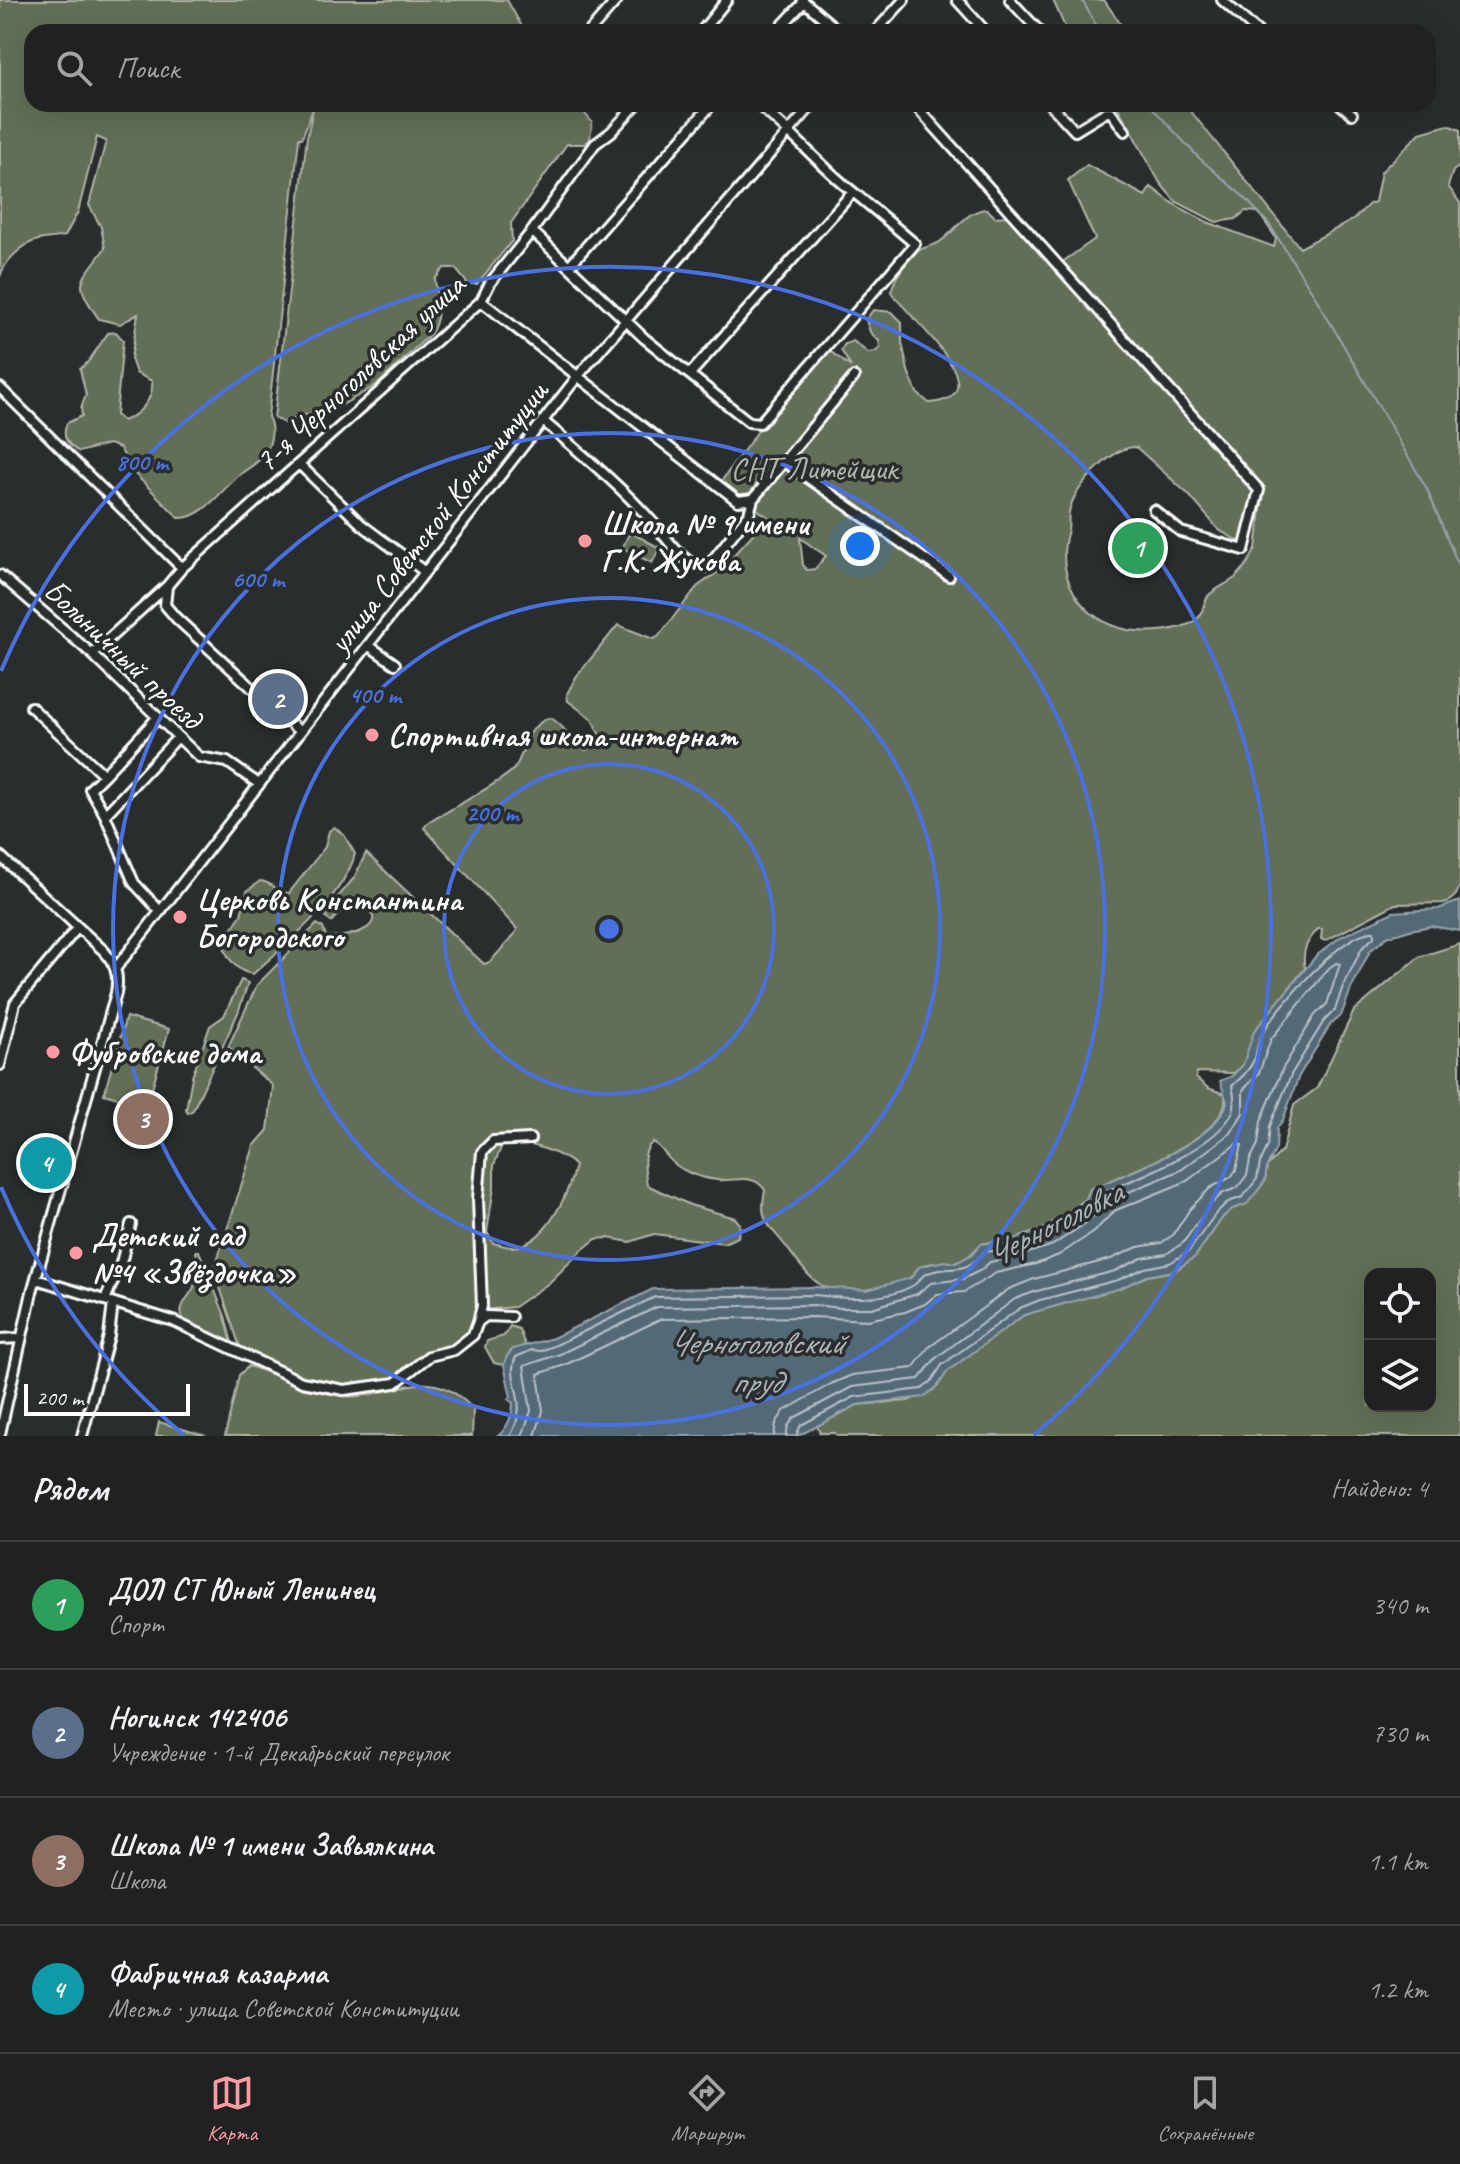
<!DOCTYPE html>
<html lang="ru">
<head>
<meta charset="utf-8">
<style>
	body { margin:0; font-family:Caveat,sans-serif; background:#282a2a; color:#f1f3f6 }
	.controls { position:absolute; right:24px; bottom:24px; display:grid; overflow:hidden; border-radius:16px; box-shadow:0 8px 32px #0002 }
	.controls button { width:72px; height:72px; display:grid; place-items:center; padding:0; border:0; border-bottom:2px solid #3d3f40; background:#202222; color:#f1f3f6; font:40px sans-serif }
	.scale { position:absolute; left:24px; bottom:20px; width:166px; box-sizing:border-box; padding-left:8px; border:4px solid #fff; border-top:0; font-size:22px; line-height:28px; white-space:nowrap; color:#fff; -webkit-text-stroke:6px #2a2d2e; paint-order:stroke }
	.you { position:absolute; left:860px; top:546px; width:28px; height:28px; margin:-20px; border:6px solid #fff; border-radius:50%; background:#1a73e8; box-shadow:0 0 0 12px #1a73e833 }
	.badge { display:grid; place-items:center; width:52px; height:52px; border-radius:50%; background:#ff9aa2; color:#fff; font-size:26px; font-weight:700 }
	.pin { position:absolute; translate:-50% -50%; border:4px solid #fff; box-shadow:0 2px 8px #0006 }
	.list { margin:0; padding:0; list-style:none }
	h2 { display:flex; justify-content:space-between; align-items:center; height:104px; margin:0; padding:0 32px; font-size:34px }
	h2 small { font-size:26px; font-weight:400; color:#a2a4a5 }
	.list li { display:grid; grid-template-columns:52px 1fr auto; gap:24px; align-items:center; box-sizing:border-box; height:128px; padding:0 32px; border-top:2px solid #3d3f40 }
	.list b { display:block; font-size:30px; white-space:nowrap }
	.list p { margin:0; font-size:26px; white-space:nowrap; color:#a2a4a5 }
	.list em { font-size:26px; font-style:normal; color:#a2a4a5 }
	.icon { flex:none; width:44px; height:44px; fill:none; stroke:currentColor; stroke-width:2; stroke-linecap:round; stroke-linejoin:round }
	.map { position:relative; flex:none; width:1460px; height:1436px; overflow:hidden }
	.search { position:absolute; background:#202222; box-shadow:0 8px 32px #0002; left:24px; right:24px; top:24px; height:88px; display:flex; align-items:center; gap:20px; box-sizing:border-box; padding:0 28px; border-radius:24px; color:#a2a4a5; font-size:30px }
	.sheet { height:616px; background:#202222 }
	nav { display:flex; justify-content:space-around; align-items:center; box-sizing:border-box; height:112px; border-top:2px solid #3d3f40; background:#202222; font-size:22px; color:#a2a4a5 }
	nav a { display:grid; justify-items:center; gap:4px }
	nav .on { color:#ff9aa2 }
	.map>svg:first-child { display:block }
	.green { fill:#626e55; stroke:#b0b6aa; stroke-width:2; fill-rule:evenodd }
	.water { fill:#526976; stroke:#97a5ad; stroke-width:2 }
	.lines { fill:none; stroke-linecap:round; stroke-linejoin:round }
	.shore { stroke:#bac3c8; stroke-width:2 }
	.stream { stroke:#97a5ad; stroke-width:2 }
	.minor-casing { stroke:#fff; stroke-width:14 }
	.minor { stroke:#2a2d2e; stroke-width:8 }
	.ring { fill:none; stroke:#4a71e0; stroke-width:4 }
	.poi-dot { fill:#ff9aa2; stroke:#2a2d2e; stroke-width:3 }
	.labels { text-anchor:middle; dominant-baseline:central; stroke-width:7; stroke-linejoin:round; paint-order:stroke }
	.street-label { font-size:32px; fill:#fff; stroke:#2a2d2e }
	.park-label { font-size:32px; fill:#b0b6aa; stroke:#2a2d2e }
	.poi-label { font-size:32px; font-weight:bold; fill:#fff; stroke:#2a2d2e; text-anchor:start }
	.water-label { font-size:34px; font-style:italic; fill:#a8b4ba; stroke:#2a2d2e }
	.centre { fill:#4a71e0; stroke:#2a2d2e; stroke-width:4 }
	.ring-label { font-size:24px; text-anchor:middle; font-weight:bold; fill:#4a71e0; stroke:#2a2d2e; stroke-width:7; stroke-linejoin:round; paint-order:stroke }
</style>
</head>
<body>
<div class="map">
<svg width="1460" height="1436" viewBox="0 0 1460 1436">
	<rect width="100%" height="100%" fill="#2a2d2e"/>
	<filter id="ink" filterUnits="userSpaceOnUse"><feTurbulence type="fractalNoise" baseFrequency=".0125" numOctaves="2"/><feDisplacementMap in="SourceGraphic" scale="16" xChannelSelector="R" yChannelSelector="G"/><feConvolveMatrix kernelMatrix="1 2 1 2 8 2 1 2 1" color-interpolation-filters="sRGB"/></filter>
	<g filter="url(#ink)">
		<path class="green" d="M0 0H507L525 32H32V104H577L592 122 590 139 585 144H567L511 223 512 241 477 284H468L455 268H444L435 279C437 299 442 316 431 333L379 383 363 393 340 406 305 415 284 423 274 418 307 137 314 105 302 138H299L268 417C275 429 271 448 261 458 254 466 243 471 236 478 220 492 202 519 179 518L133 472 120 448 109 444 79 452C67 444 61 437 67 423L82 416 81 408 86 395 80 369 88 362 108 333 116 332 123 340 116 415 123 421C139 415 154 400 152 381L136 373 131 359 138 314 120 324 99 319C71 279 81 283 105 248L101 227 89 205 106 141 97 137 78 212 65 236C56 238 47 238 38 240 22 244 4 262 0 277Z
			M1053 0H1104L1126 32H1067Z
			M1116 104H1185L1300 248 1353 220 1369 204 1375 202 1381 172 1420 133 1448 125 1460 130V166L1453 171 1448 186 1460 203V886L1456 895 1447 903 1395 904 1325 941 1321 939 1322 929H1318C1307 941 1301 951 1305 968L1255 1031 1243 1065 1234 1073 1196 1072V1078L1208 1088 1225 1094C1233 1137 1122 1175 1090 1189L1086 1199 1044 1229 1018 1238 981 1244C973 1251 968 1260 957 1262 946 1265 931 1260 920 1267 916 1269 915 1273 912 1276 898 1288 845 1295 827 1288 810 1282 795 1258 784 1244 766 1222 759 1219 765 1190 753 1172 735 1182 717 1180 699 1178 678 1171 666 1155 661 1149 659 1146 653 1142 640 1152 645 1170 647 1185L690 1205 735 1218 740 1224 738 1237 724 1243 654 1234 630 1242 608 1238 596 1239 582 1250 549 1283 514 1307 483 1310 475 1316 471 1328 464 1336 452 1345 425 1352 395 1379 345 1387 303 1377 245 1352 240 1347 214 1270 254 1146 268 1130 273 1086 228 1047 257 985 317 924 323 928 326 936C343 940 396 927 362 905L342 910 331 922 326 917 328 909 354 878 366 853 484 964 490 962 515 934 517 929 424 828 428 823C443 813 510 778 516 766 526 749 527 723 551 718 568 728 570 742 586 750L596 742 599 734 592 719 568 701 567 694 576 677 618 625 653 639 658 637 697 587 719 571 760 526 772 522 778 524 720 483 766 420 826 348 851 367 841 350 845 344 853 341 868 353 875 352 880 348 879 341 870 332 866 320 873 310 892 312 902 322V342L908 371 917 393 929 403C1005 397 906 314 891 292 894 278 907 259 918 251 925 246 935 246 941 241 956 230 967 210 987 209L995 217 1009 216 1255 491 1242 543 1219 530 1189 495 1136 447C1123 447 1114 454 1104 462 1091 473 1072 494 1069 512 1068 518 1069 524 1068 530 1054 577 1080 620 1128 630 1146 633 1185 632 1199 617 1204 612 1204 601 1209 595 1216 588 1227 584 1235 578 1243 570 1252 558 1256 548L1264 487 1061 263 1095 239 1068 180 1087 165 1145 196 1151 187 1175 205 1207 222 1274 247 1276 238 1258 212 1245 211 1236 219 1216 222 1175 201 1160 183ZM800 538 826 556 815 569 807 570 803 565ZM512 1142C530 1143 564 1153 575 1166 568 1195 546 1245 512 1247 506 1247 499 1244 493 1243L487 1232 494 1187V1165L502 1145Z
			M630 532 660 548 652 563 622 548Z
			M1124 534 1157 541 1153 561 1120 555Z
			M334 827 344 835 355 854C344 897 286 944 253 974 237 972 226 958 223 942L241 915 247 891 260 881C272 882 278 893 289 893L325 847 329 831Z
			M1460 944V1436H838L835 1433H820L817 1426 857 1405 908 1401 937 1387 947 1371 1024 1315 1147 1276 1174 1271 1195 1257 1223 1217 1232 1209 1247 1204 1265 1181 1267 1166 1282 1151 1294 1105 1317 1088 1354 1011 1419 957ZM1370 1274H1430V1406H1370Z
			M241 980 248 983 238 1013 193 1110 188 1113 186 1109 192 1077 210 1026 224 1016Z
			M126 1017 169 1029 147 1106 104 1094Z
			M196 1251H199L225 1316 232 1343 230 1344 186 1323C175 1309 186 1301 193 1289 197 1281 197 1260 196 1251Z
			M510 1326 519 1329 525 1345 507 1356 504 1365 494 1363 485 1347 487 1341 504 1336Z
			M249 1366C280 1376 309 1392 342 1396 394 1401 426 1358 473 1409L472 1436H225L239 1375Z
			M159 1422 206 1436H156Z"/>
		<path class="water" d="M1460 901V931L1431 926 1410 930 1387 937 1370 951 1351 989 1341 1016 1330 1025 1299 1076 1283 1120 1277 1128 1276 1149 1267 1166 1265 1181 1247 1204 1232 1209 1223 1217 1195 1257 1174 1271 1147 1276 1121 1288 1024 1315 948 1371 937 1387 924 1397 857 1405 798 1436H498C507 1429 513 1415 513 1403L508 1399 511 1397 504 1365 507 1356 513 1349 553 1338 653 1289 816 1287 867 1290 911 1278 919 1267 926 1265 945 1261 956 1263 972 1254 981 1244 1018 1238 1044 1229 1086 1199 1090 1189C1125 1174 1218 1142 1227 1102L1220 1081 1232 1076 1243 1065 1254 1031 1316 956 1340 937 1393 912 1438 909Z"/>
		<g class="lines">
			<path class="shore" d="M510 1436C532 1401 504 1379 516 1357L532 1350 541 1351 556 1345 655 1297 815 1295C846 1299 885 1302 914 1285 920 1281 921 1275 928 1273 953 1264 963 1277 984 1252 1021 1249 1081 1230 1096 1195 1132 1181 1219 1147 1233 1111 1236 1103 1234 1094 1232 1086 1241 1078 1250 1070 1255 1058 1257 1050 1258 1041 1262 1034 1276 1009 1345 929 1374 932V937L1362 948 1343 986 1335 1010 1324 1021 1292 1073 1270 1126 1268 1146 1260 1163 1257 1179 1243 1197 1228 1202 1217 1212 1189 1251 1170 1263 1145 1268 1118 1280 1040 1300 1020 1308 942 1365 931 1382 922 1389 854 1397 801 1425 796 1436
				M522 1436 531 1411 524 1366 560 1354 657 1307 814 1305 840 1308H872L917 1294 931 1283 963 1279 981 1270 990 1262 1022 1255 1053 1245 1089 1221 1105 1202 1181 1170 1231 1133 1243 1113V1090L1259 1073 1271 1039 1329 968 1336 963 1340 964 1327 1004 1315 1015 1283 1068 1261 1121 1258 1144 1250 1160 1247 1175 1237 1188 1223 1193 1210 1205 1183 1243 1166 1254 1142 1258 1115 1271 1037 1291 1015 1299 936 1358 919 1379 852 1387 794 1418 788 1426 786 1436
				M535 1436 543 1411 538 1374 565 1365 661 1319 813 1317 868 1320 905 1312 925 1304 937 1294 964 1292 996 1273 1036 1264 1059 1255 1095 1231 1114 1211 1187 1181 1236 1144 1242 1145 1236 1170 1231 1177 1210 1188 1190 1209 1173 1235 1161 1243 1138 1247 1111 1259 1034 1279 1009 1289 928 1348 913 1368 852 1375 831 1384 784 1411 776 1423 774 1436"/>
			<path class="stream" d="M1082 0 1100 32
				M1149 104 1198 157 1246 199 1269 224 1313 293 1427 489 1460 569"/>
			<defs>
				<path id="minor" d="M802 0 840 32
					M957 0 986 32
					M1010 0 1040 32
					M1222 0 1258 32
					M589 32 617 0
					M701 32 727 0
					M776 32 804 2
					M875 32 904 0
					M914 104 1259 490 1244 550 1181 532 1154 510
					M1050 104 1075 131 1106 112H1111L1125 131
					M1340 104 1352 114
					M532 231 644 338 749 422 760 423 915 244C894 226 874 209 853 192 819 165 791 131 757 104
					M569 266 712 104
					M481 301 738 501 753 499
					M690 374 853 192
					M0 388 182 568
					M543 421C583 455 622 487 656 526 668 540 687 569 707 567L749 514 753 499 854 377
					M785 462 949 576
					M299 464 362 525 425 572
					M0 575 92 654 199 757 227 762 259 784
					M167 587 165 605 176 618 300 732
					M368 645 395 664
					M92 654 167 586 182 568 481 301 490 283 532 231 595 144 611 132 637 104
					M31 707 104 775 158 717
					M104 775 90 789 105 815
					M0 856 104 951C116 965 119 975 116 993L32 1292 0 1434
					M160 911 134 883 105 815 178 737
					M116 968 578 376 813 104
					M0 1065 15 1003 78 927
					M36 1279 173 1321 302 1382 344 1390 395 1383 429 1356 454 1350 473 1335 478 1322 486 1316 511 1317
					M105 1300 121 1263 131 1224
					M478 1322 482 1306 478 1199 482 1152 493 1141 530 1139
					M0 1339 21 1338
					M82 1436 109 1336 113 1303"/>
			</defs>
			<use href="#minor" class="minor-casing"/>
			<use href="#minor" class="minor"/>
		</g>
	</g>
	<g class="ring">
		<circle cx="609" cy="929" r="165"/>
		<circle cx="609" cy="929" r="331"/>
		<circle cx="609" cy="929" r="496"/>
		<path d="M184 1435A661 661 0 0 1 1 1187M1 671A661 661 0 1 1 1034 1435"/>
	</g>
	<g class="poi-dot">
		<circle cx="585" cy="541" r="8"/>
		<circle cx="372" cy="735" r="8"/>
		<circle cx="180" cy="917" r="8"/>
		<circle cx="53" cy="1052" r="8"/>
		<circle cx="76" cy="1253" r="8"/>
	</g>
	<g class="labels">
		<g class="street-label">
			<text transform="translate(360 373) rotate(-43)">7-я Черноголовская улица</text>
			<text transform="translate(438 517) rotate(-52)">улица Советской Конституции</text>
			<text transform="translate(123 654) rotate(43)">Больничный проезд</text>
		</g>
		<g class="park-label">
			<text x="814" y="468">СНТ Литейщик</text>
		</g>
		<g class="poi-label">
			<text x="601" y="523">Школа № 9 имени<tspan x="601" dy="37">Г.К. Жукова</tspan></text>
			<text x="388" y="735">Спортивная школа-интернат</text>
			<text x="196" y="899">Церковь Константина<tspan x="196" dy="37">Богородского</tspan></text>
			<text x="69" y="1052">Фубровские дома</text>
			<text x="92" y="1235">Детский сад<tspan x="92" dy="37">№4 «Звёздочка»</tspan></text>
		</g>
		<g class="water-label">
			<text transform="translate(1054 1223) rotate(-27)">Черноголовка</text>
			<text x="756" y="1342">Черноголовский<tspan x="756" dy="39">пруд</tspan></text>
		</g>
	</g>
	<circle cx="609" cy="929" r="12" class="centre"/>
	<g class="ring-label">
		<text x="142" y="470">800 m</text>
		<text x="258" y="587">600 m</text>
		<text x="375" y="703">400 m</text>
		<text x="492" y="821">200 m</text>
	</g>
</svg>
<div class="controls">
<button><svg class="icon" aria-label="locate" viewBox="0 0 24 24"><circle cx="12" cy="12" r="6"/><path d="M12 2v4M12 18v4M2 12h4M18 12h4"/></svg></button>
<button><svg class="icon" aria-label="layers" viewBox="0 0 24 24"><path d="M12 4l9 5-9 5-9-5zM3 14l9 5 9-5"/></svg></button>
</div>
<div class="scale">200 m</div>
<div class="you"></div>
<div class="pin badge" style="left:1138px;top:548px;background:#2e9e5b">1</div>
<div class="pin badge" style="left:278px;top:699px;background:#5c6f8a">2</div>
<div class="pin badge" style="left:143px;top:1119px;background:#8d6e63">3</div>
<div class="pin badge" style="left:46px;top:1163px;background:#0f9aa8">4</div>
<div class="search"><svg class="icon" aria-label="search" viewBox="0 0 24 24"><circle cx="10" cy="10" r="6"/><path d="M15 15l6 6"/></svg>Поиск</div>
</div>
<section class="sheet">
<h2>Рядом<small>Найдено: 4</small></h2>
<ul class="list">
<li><span class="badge" style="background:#2e9e5b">1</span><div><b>ДОЛ СТ Юный Ленинец</b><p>Спорт</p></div><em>340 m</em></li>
<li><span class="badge" style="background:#5c6f8a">2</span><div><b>Ногинск 142406</b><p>Учреждение · 1-й Декабрьский переулок</p></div><em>730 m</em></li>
<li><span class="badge" style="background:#8d6e63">3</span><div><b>Школа № 1 имени Завьялкина</b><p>Школа</p></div><em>1.1 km</em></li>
<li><span class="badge" style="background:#0f9aa8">4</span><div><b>Фабричная казарма</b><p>Место · улица Советской Конституции</p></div><em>1.2 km</em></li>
</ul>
</section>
<nav>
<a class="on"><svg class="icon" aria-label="map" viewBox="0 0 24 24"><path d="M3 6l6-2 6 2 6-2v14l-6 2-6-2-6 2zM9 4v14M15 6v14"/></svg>Карта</a>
<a><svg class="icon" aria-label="directions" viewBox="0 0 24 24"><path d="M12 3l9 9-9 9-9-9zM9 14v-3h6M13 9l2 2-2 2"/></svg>Маршрут</a>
<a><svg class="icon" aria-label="saved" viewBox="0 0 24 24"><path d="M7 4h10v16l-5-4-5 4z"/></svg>Сохранённые</a>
</nav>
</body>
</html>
